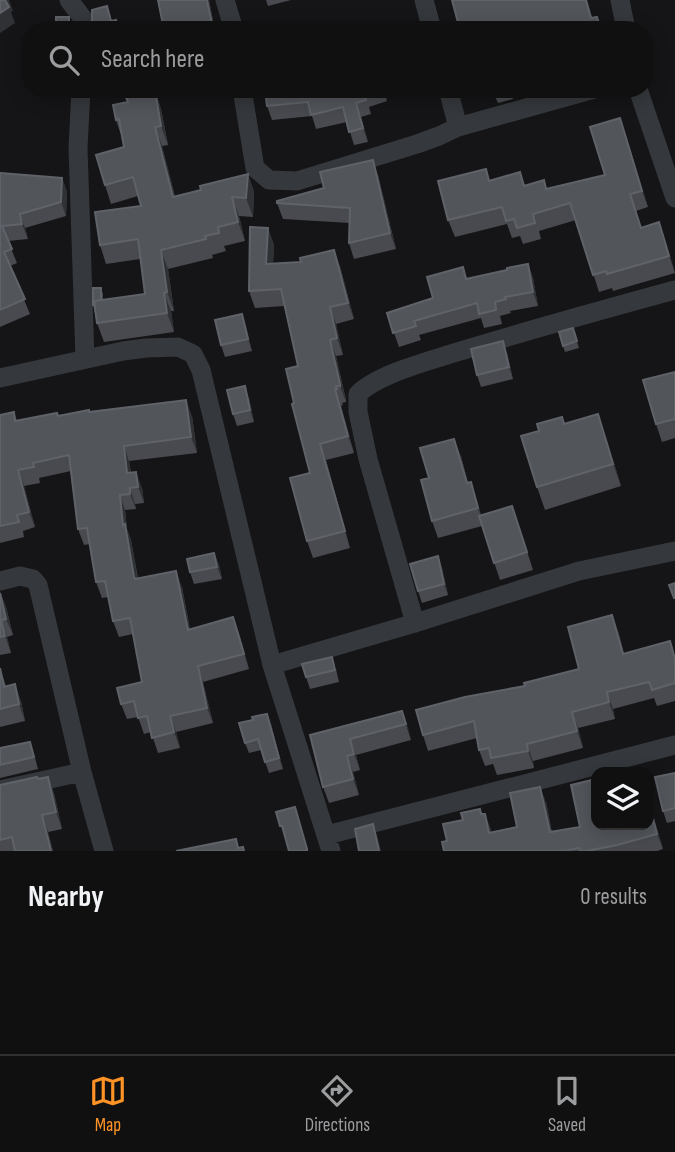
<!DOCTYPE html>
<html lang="en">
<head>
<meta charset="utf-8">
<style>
	body { margin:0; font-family:"Sofia Sans Condensed",sans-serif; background:#19191a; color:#f1f3f6 }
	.controls { position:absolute; right:21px; bottom:21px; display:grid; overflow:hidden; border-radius:14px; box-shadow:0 4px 18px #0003 }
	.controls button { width:63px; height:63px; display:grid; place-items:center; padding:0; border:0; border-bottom:2px solid #303031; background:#101011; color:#f1f3f6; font:35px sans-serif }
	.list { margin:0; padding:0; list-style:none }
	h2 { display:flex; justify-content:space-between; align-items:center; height:91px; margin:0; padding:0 28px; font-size:30px }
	h2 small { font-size:23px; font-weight:400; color:#9c9d9f }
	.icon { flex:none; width:38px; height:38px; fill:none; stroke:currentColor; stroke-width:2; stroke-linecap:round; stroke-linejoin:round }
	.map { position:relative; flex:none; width:675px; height:851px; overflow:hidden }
	.search { position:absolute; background:#101011; box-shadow:0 4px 18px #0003; left:21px; right:21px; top:21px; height:77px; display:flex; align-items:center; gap:18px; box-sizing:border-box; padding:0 24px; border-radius:28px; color:#9c9d9f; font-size:26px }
	.sheet { height:203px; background:#101011 }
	nav { display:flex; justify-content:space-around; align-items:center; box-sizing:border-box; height:98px; border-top:2px solid #303031; background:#101011; font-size:19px; color:#9c9d9f }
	nav a { display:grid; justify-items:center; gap:4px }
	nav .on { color:#ff9325 }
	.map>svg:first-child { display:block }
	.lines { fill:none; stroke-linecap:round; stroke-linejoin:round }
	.minor { stroke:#35383c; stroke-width:19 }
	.wall { fill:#484a4f }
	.shaded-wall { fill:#2f3134 }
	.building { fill:#52555a; stroke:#5f6369; stroke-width:2 }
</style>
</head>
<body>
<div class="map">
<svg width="675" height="851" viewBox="0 0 675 851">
	<rect width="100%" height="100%" fill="#151517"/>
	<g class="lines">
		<path class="minor" d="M69 0 84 20 83 30
			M225 0 234 30
			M424 0 432 30
			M620 0 626 30
			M81 89 78 148 85 359
			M242 89 255 168 269 180 297 181 417 144 439 136 458 127 594 89
			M448 89 458 127
			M638 89 675 198
			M0 378 123 351 146 348 178 347 193 354 201 370 272 665 331 851
			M0 581 20 576 33 579 38 585 82 772 104 851
			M415 623 368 459 358 412V394C378 374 429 361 457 352 529 330 602 310 675 290
			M272 665 415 623 579 571 675 551
			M0 790 82 772
			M327 835 675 745"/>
	</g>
	<path class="wall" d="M209 0 215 30H164Z
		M266 0H291L268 6Z
		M124 89H137L126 92Z
		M265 89H384L387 101 369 107 371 114 361 117 368 142 354 145 347 122 316 129 312 116 272 120 267 106Z
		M479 89H511L513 99 498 103 494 94 482 97Z
		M155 90 161 109 168 145 162 146 175 196 201 190 248 174 254 192 253 217 239 216 245 241 224 246 226 251 212 255 213 258 168 269 174 311H171L174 332 104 342 97 323 93 305 101 288 103 294V300L145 294 140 259 106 264 100 245 141 206 138 196 111 204 105 185 124 147 122 138 116 120 128 102Z
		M620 118 648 207 636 211 641 228 659 222 675 273 613 291 612 288 599 292 576 220 539 231 541 239 523 244 520 236 512 238 507 224 455 237 448 220 490 180 520 172 525 186 544 180 547 189 605 175Z
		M0 173 62 178 67 192 66 216 25 228 28 239 8 241 17 263 10 266 30 314 0 327Z
		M378 175 396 249 354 259 349 243 350 223 283 219 277 203Z
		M274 244 273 264 340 266 354 319 336 324 343 355 336 356 346 400V402L342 403 343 405 341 406 354 453 326 460 350 548 313 558 307 541 310 473 294 403 298 366 284 306 255 308 249 291Z
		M528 264 533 278 538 306 510 311 511 313 500 316 502 324 484 328 481 318 419 335 421 340 399 347 387 313 433 298 463 267 467 279Z
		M242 314 252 351 225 357 221 345Z
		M573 328 579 348 565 352 563 346Z
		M507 353 513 379 481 387 477 375Z
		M675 372V438L662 442 656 424Z
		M249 398 254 422 237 426 233 414Z
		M14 412 17 421 89 412 192 416 197 453 129 461 131 473 142 488 144 503 135 504 136 509 125 510 127 529 131 540 138 578 182 587 190 629 233 617 239 633 249 669 203 682 213 723 176 732 180 748 158 753 151 732 144 734 138 717 127 719 121 704 142 682 133 634 119 637 113 621 108 597 102 598 96 582 90 544 84 545 78 529 71 471 39 478 40 483 24 486 35 527 23 531 24 537 0 543V415Z
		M565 424 606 437 621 486 545 510 537 487Z
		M461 456 468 483 471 482 481 515 518 523 533 570 500 580 482 526 438 538 432 521 429 478Z
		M214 553 219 565 222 579 194 584 190 572Z
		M438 556 442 568 448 595 422 603 418 591Z
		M0 592 6 607 13 635 7 637 11 653 0 655Z
		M618 631 624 654 675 655V701L657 706 654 698 613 709 615 719 578 728 583 748 533 761 534 768 497 775 493 764 485 766 479 750 477 738 428 751 423 735 525 686 579 669Z
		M0 668 6 686 21 701 25 721 0 727Z
		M336 669 339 682 310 689 306 677Z
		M402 711 411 740 356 755 360 770 353 772 359 795 329 803 323 787 310 735Z
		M271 724 283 769 269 773 261 750 249 753 245 743Z
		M0 748 34 754 38 769 0 778Z
		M675 773V821L667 823 663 811Z
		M48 777 54 793 62 829 48 832 53 851H0V785Z
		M546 802 552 832 596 825 649 803 654 819 663 849 657 851H444L447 841 463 820 480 809 491 832 517 827Z"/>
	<path class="shaded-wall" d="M4 0H9L13 11 11 12 15 23 0 33V13Z
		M207 0H209L215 30H214L212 24Z
		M586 0H587L596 30H595Z
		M155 90 161 109 168 145 161 126Z
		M356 103 361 117 368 142 363 128Z
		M620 118 626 135 648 207 642 191Z
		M155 127 162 146 180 216 173 197Z
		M373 160 378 175 396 249 390 233Z
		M248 174 254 192 253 217 246 198Z
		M62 178 67 192 66 216 61 202Z
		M232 197 239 216 245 241 238 222Z
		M20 214 25 228 28 239 22 224Z
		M659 222 665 239 675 272 669 256Z
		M268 228 274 244 272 281 266 264Z
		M161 250 168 269 174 311 167 292Z
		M334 250 340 266 354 319 348 303Z
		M528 264 533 278 538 306 533 292Z
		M164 293 171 311 174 332 167 313Z
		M330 307 336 324 343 355 337 338Z
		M242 314 246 326 252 351 248 339Z
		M330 340 336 356 346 402 340 386Z
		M503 341 507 353 513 379 509 367Z
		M245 386 249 398 254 422 250 410Z
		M335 389 341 406 354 453 348 436Z
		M186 400 192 416 197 453 191 437Z
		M598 414 606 437 621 486 613 464Z
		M454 439 461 456 473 501 467 483Z
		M320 444 326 460 350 548 345 531Z
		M124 446 129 461 133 489 127 473Z
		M18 470 24 486 35 527 29 512Z
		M136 472 142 488 144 503 138 487Z
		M471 482 477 500 484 525 478 508Z
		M130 488 135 504 136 509 130 494Z
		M120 495 125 510 127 529 131 540 140 593 134 577 123 525Z
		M214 553 219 565 222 579 217 567Z
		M438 556 442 568 448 595 444 584Z
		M176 571 182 587 193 646 188 630Z
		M0 592 6 607 13 635 6 619Z
		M612 615 618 631 629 671 623 654Z
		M233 617 239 633 249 669 244 654Z
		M1 620 7 637 11 653 5 636Z
		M198 666 203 682 213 723 207 708Z
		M15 684 21 701 25 721 19 704Z
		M607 692 613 709 615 719 609 702Z
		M402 711 408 727 411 740 406 724Z
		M572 712 578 728 583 748 577 731Z
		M267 714 271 724 283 769 279 758Z
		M170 716 176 732 180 748 174 732Z
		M350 739 356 755 360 770 354 754Z
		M527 744 533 761 534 768 528 751Z
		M347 756 353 772 359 795 353 779Z
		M48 777 54 793 62 829 56 812Z
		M540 787 546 802 555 847 550 832Z
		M649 803 654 819 663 849 657 834Z
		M485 814 491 829 495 848 489 833Z
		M42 815 48 832 53 851H51Z
		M373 824 377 835 381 851H379Z"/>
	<path class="building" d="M0 0H5L9 7 0 13Z
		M158 0H207L212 24 187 30H164Z
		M452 0H586L591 18 597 17 601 30H460Z
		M107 6 111 21 116 20 119 30H94L92 23V10Z
		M56 17H69V23L71 30H56Z
		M265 89H376L364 93 366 100 356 103 363 128 349 132 343 107 311 115 308 102 267 106Z
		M155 90 161 126 155 127 173 197 201 190 200 186 248 174 246 198 232 197 238 222 218 227 219 233 205 236 206 239 161 250 167 292 164 293 167 313 97 323 94 301 145 294 138 239 100 245 95 212 141 206 133 177 105 185 96 155 124 147 119 119 116 120 113 105 128 102 125 95Z
		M620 118 642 191 630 194 641 228 659 222 669 256 607 274 606 271 593 275 570 203 533 214 535 223 517 228 514 219 506 221 502 207 448 220 438 181 486 169 489 181 520 172 524 186 544 180 546 189 605 175 590 127Z
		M373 160 390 233 349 243 350 208 277 203V201L324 188 320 172Z
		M0 173 62 178 61 202 20 214 22 224 2 226 12 249 4 252 25 299 0 310Z
		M250 227 268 228 266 264 301 262 300 258 334 250 348 303 330 307 337 338 330 340 340 384V386H336L337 389H335L348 436 320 444 345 531 307 541 290 478 310 473 292 404 294 403 286 369 298 366 281 289 249 291Z
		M528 264 533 292 505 297 506 299 495 302 496 310 479 314 477 303 414 321 416 326 393 333 387 313 433 298 427 277 463 267 466 279 507 270V268Z
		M93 288H101V300L94 301 95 305H93Z
		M242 314 248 339 221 345 215 320Z
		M573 328 577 341 563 346 559 332Z
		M503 341 509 367 477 375 471 349Z
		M675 372V419L656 424 643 380Z
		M245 386 250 410 233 414 227 390Z
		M186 400 191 437 124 446 127 473 136 472 138 487 130 488V494L120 495 123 525 125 524 134 577 135 579 176 571 188 630 233 617 244 654 198 666 207 708 170 716 174 732 152 738 147 716 138 718 134 701 121 704 117 688 142 682 130 618 113 621 105 581 96 582 87 528 78 529 69 455 33 463 34 467 18 470 29 512 17 515 19 522 0 526V415L14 412 15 421 57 413 58 416 89 410V412Z
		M598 414 613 464 537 487 521 436 539 431 537 424 562 417 564 424Z
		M454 439 467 483 471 482 478 508 432 521 421 480 429 478 420 448Z
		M512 506 527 552 494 563 479 516Z
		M214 553 217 567 190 572 187 559Z
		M438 556 444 584 418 591 410 564Z
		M675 583V598H674L669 585Z
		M0 593 6 619 1 620 5 636 0 637Z
		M612 615 623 654 670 641 675 659V683L652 690 649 682 607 692 609 702 572 712 577 731 527 744 528 751 491 758 489 748 479 750 474 721 423 735 416 710 465 697 525 686 524 683 579 669 568 627Z
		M332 657 335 670 306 677 302 664Z
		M0 668 4 687 15 684 19 704 0 709Z
		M402 711 406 724 350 739 354 754 347 756 353 779 323 787 310 735Z
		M267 714 279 758 265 762 258 739 245 743 239 723 253 720 252 717Z
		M30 742 34 757 0 765V748Z
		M675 773V808L663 811 655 777Z
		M37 777 38 779 48 777 56 812 42 815 51 851H15L12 837 0 840V785Z
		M596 779V825H649V803L657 834 617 845 587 851H580L579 848 565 851H444L442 842 447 841 443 824 463 820 461 813 480 809 481 814H485L489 833 517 827 510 793 540 787 550 832 580 827 571 785Z
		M295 807 307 849V851H289L282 826H280L276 812Z
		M373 824 379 851H359L355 829Z
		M236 839 238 848 243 847 244 851H176Z"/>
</svg>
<div class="controls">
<button><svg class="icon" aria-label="layers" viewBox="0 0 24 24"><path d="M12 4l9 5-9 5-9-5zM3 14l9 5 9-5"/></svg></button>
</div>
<div class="search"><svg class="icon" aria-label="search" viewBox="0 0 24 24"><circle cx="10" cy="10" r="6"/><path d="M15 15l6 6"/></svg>Search here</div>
</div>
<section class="sheet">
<h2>Nearby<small>0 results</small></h2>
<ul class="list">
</ul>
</section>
<nav>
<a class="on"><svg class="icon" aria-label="map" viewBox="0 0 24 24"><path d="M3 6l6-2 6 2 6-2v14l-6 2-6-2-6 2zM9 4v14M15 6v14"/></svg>Map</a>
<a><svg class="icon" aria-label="directions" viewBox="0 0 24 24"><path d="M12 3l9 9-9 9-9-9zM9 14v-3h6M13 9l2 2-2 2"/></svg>Directions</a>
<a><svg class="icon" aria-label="saved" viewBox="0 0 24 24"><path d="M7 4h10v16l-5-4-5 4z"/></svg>Saved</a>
</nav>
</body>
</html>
